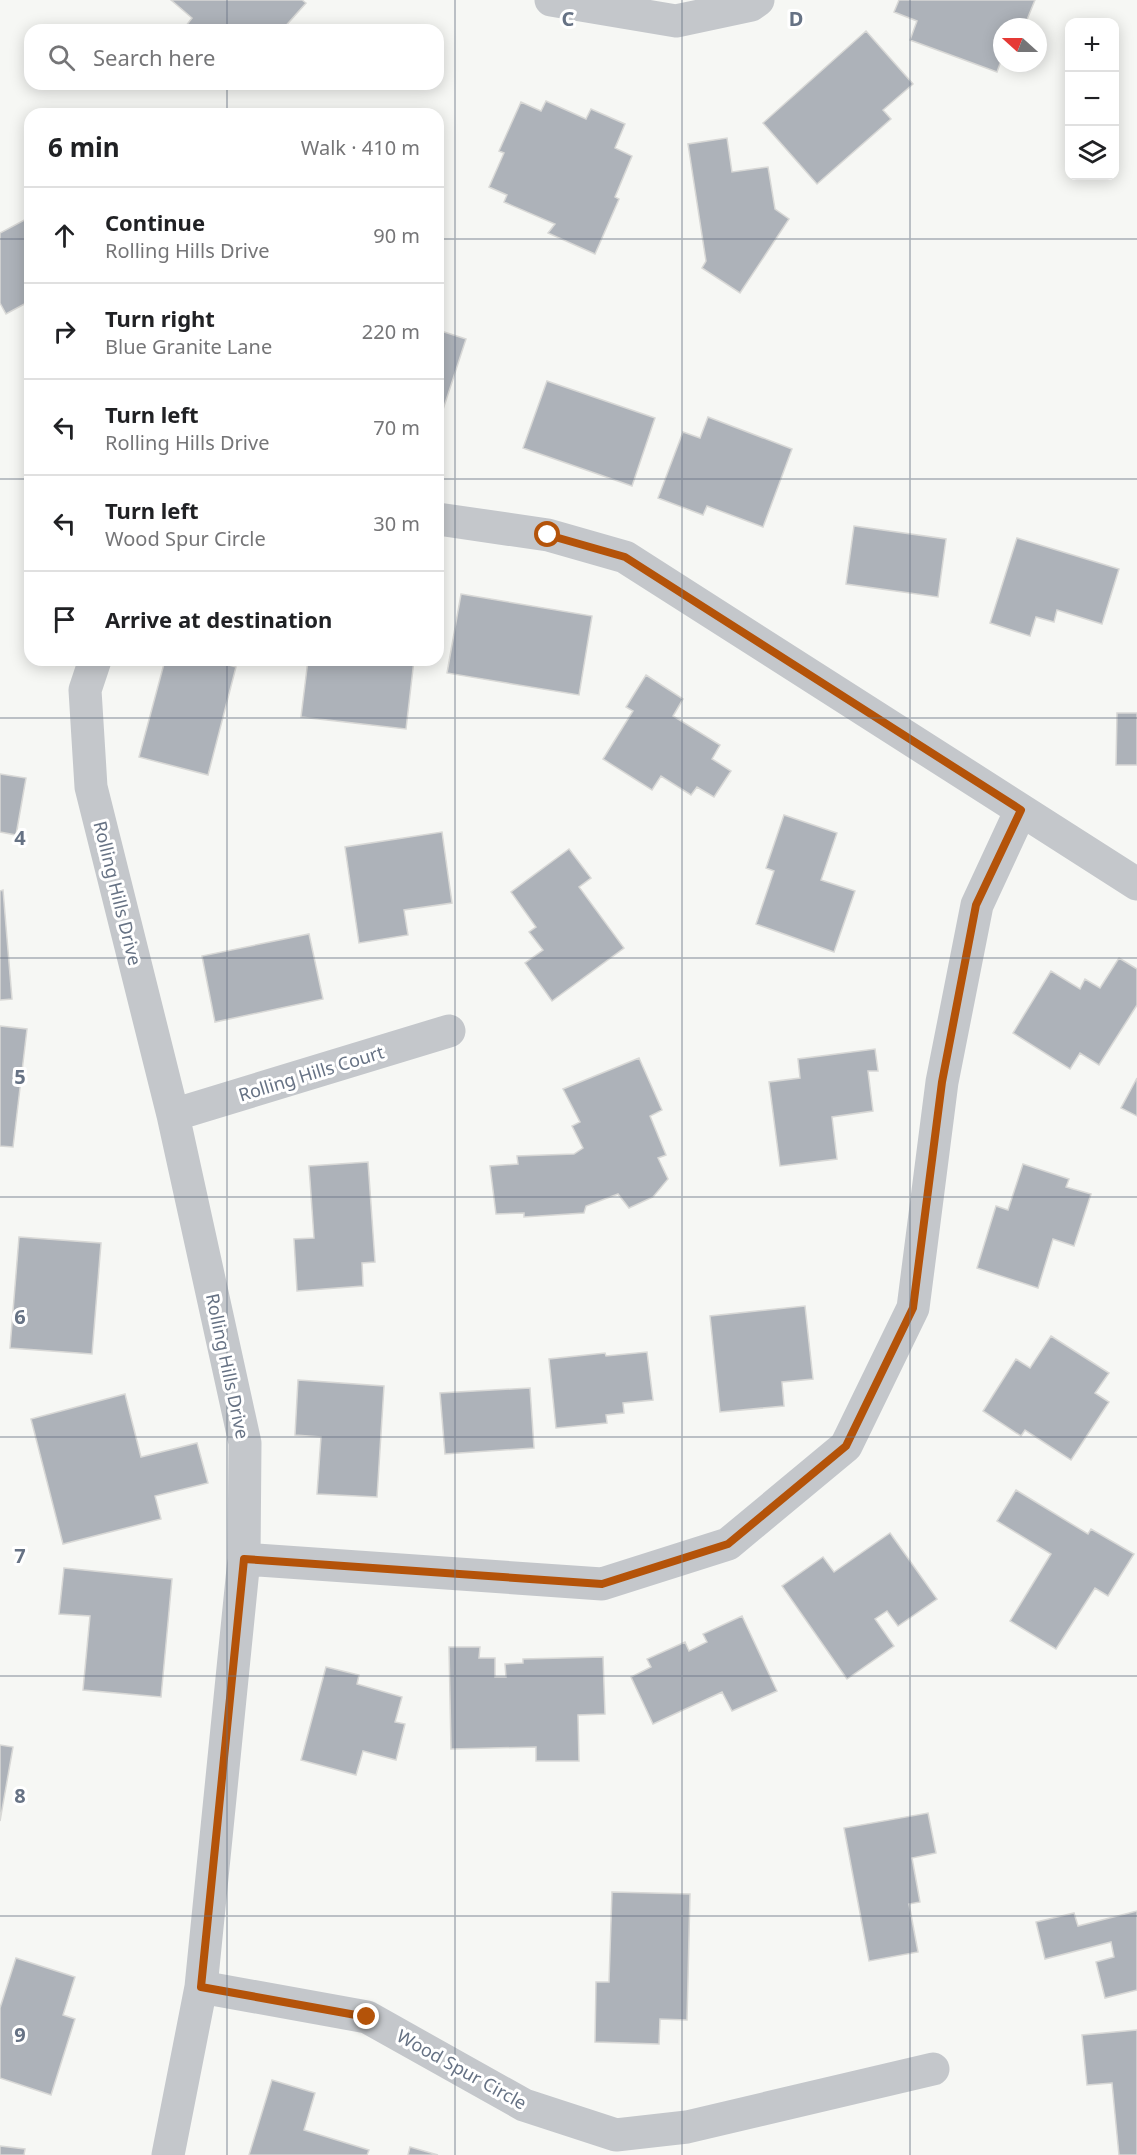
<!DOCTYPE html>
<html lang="en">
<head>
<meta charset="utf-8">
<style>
	body { margin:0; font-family:"Noto Sans",sans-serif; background:#f2f2f2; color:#202124 }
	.controls { position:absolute; right:18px; top:18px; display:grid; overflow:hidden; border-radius:12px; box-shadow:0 3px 15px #0003 }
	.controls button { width:54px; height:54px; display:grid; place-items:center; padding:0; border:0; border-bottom:2px solid #e0e0e0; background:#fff; color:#202124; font:30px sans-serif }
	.compass { position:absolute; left:993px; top:18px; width:54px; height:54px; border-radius:50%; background:#fff; box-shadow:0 3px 15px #0003; rotate:291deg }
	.stop { position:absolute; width:18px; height:18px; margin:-14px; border:4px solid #b45309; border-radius:50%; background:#fff }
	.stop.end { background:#b45309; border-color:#fff; box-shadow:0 2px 6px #0008 }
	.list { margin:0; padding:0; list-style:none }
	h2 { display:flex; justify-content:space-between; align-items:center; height:78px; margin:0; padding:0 24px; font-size:26px }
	h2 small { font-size:20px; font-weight:400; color:#757577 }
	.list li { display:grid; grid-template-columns:39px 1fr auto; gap:18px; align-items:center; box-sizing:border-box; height:96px; padding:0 24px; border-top:2px solid #e0e0e0 }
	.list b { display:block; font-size:22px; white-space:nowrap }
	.list p { margin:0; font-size:20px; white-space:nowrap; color:#757577 }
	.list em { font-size:20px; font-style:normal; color:#757577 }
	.icon { flex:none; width:33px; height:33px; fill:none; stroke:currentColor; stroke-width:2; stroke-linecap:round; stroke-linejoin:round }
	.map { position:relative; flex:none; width:1137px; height:2155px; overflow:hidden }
	.search { position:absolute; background:#fff; box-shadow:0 3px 15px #0003; left:24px; top:24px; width:420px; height:66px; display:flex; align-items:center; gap:15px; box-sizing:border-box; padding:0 21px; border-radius:18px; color:#757577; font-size:22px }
	.panel { position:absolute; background:#fff; box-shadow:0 3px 15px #0003; left:24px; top:108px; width:420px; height:558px; border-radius:18px }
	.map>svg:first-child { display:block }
	.building { fill:#adb2b9; stroke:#d8d8d6; stroke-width:1.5 }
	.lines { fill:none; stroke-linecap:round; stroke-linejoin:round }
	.minor { stroke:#c4c7cb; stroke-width:33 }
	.route { stroke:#b45309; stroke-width:8 }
	.grid { fill:none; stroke:#667284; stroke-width:1.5; stroke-opacity:0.55 }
	.labels { text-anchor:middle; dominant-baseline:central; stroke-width:6; stroke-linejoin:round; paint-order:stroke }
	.street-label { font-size:18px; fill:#667284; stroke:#fff }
	.grid-label { font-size:20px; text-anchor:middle; font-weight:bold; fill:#667284; stroke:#fff; stroke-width:6; stroke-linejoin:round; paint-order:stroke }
</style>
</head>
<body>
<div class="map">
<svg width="1137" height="2155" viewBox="0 0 1137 2155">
	<rect width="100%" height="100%" fill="#f6f7f4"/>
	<path class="building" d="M171 0H302L306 3 282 30H189L185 27 192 18Z
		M899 0H1035L1024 27H1002V58L997 72 910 40 917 21 894 12Z
		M866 31 913 84 883 110 891 119 817 184 763 123Z
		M546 101 586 119 591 109 625 124 615 148 632 156 615 197 619 199 595 254 548 233 555 224 504 202 507 195 489 187 504 153 499 151 521 102 541 111Z
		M727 138 732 172 768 167 775 209 789 219 740 293 702 268 706 261 688 144Z
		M30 217V301L6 314 0 303V233Z
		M438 330 466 339 438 425Z
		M547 381 655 418 632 486 523 448Z
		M708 417 792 449 763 527 707 506 703 515 658 498 683 432 700 438Z
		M854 526 946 539 938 597 846 584Z
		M1017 538 1119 569 1102 624 1057 610 1054 622 1036 617 1030 636 990 623Z
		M461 594 592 616 579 695 447 673Z
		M165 660H211L236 667 208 775 139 757Z
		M308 660H414L406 729 301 717Z
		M646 675 683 699 673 716 720 745 712 759 731 771 714 797 697 787 691 795 661 776 652 790 603 759 633 711 626 707Z
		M1117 713H1137V765H1116Z
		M0 774 26 778 16 835 0 832Z
		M784 815 837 833 821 880 855 891 834 952 756 924 774 871 766 868Z
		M442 832 452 903 404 910 408 935 359 943 345 847Z
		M569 849 591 878 579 887 624 948 552 1001 525 963 543 950 529 932 536 927 511 892Z
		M3 890 12 999 0 1000V891Z
		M309 934 323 999 215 1022 202 956Z
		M1119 958 1137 969V1005L1099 1065 1080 1053 1070 1069 1013 1033 1051 971 1080 989 1085 979 1100 988Z
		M0 1026 27 1029 13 1147 0 1146Z
		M875 1049 878 1071H868L873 1111 832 1117 837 1159 780 1166 769 1082 800 1078 798 1059Z
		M639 1058 662 1110 650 1116 666 1155 658 1158 668 1179 653 1197 629 1208 618 1194 586 1206 584 1213 524 1217V1213L496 1214 490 1166 518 1164 517 1156 574 1154 583 1148 572 1126 580 1122 563 1089Z
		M1137 1078V1116L1121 1108Z
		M368 1162 375 1262 362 1263 363 1286 297 1291 294 1239 314 1238 309 1166Z
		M1023 1164 1069 1179 1066 1187 1091 1194 1074 1246 1053 1239 1038 1288 977 1268 996 1206 1008 1210Z
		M19 1237 101 1243 92 1354 10 1348Z
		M805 1306 813 1379 782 1382 784 1406 720 1412 710 1316Z
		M1051 1336 1109 1373 1095 1393 1109 1402 1071 1460 1025 1430 1021 1436 983 1411 1016 1359 1030 1368Z
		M647 1352 653 1400 623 1403 624 1413 606 1415 607 1423 556 1428 549 1359 605 1353 606 1356Z
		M298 1380 384 1386 377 1497 317 1494 321 1437 295 1435Z
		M530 1388 534 1448 445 1454 440 1393Z
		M125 1394 141 1457 197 1443 208 1483 155 1496 161 1519 63 1544 31 1419Z
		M1016 1490 1088 1534 1091 1529 1134 1554 1108 1596 1095 1588 1056 1649 1010 1621 1051 1554 997 1521Z
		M890 1533 937 1599 898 1626 887 1611 875 1619 894 1646 847 1679 782 1586 823 1557 834 1572Z
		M64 1568 172 1579 161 1697 83 1690 90 1616 59 1614Z
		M742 1616 777 1691 732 1711 722 1692 653 1724 631 1677 651 1667 647 1659 685 1642 689 1651 707 1642 703 1634Z
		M449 1647H480L479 1658H495V1677H506L505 1664 523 1663V1659L603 1657 605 1714 578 1715 579 1761H536V1747L451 1749Z
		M326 1667 359 1675 357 1684 402 1697 395 1722 405 1724 396 1760 363 1751 356 1775 301 1760Z
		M0 1745 13 1747 0 1821Z
		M928 1813 936 1853 912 1858 920 1902 909 1904 918 1952 869 1961 844 1828Z
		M612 1892 690 1894 687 2020 660 2019 659 2044 595 2042 596 1982H609Z
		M1137 1911V1990L1105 1998 1096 1962 1114 1957 1111 1942 1045 1959 1036 1922 1074 1913 1078 1926Z
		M16 1958 75 1977 63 2015 75 2019 51 2095 0 2078V2008Z
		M1137 2030V2155H1119L1112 2083 1087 2085 1082 2035Z
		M272 2080 315 2093 304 2130 369 2150 367 2155H249Z
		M0 2146 25 2149 24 2155H0Z
		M410 2147 438 2155H408Z"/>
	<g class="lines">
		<path class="minor" d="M551 0 676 21 751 5 758 0
			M438 519 548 535 625 557 1137 884
			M95 660 85 690 91 787 173 1115 245 1443 244 1559 201 1987 168 2155
			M173 1115 449 1031
			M244 1559 602 1584 728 1544 846 1446 913 1308 942 1082 977 905 1021 810
			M201 1987 367 2017 524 2105 616 2135 687 2127 933 2069"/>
	</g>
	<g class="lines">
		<path class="route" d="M367 2017 201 1987 244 1559 602 1584 728 1544 846 1446 913 1308 942 1082 976 905 1021 810 625 557 548 535"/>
	</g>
	<path class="grid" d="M227 0V30M455 0V2155M682 0V2155M910 0V2155M227 84V114M0 239H30M438 239H1137M0 479H30M438 479H1137M227 660V2155M0 718H1137M0 958H1137M0 1197H1137M0 1437H1137M0 1676H1137M0 1916H1137"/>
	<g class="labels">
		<g class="street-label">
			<text transform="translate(118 893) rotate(76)">Rolling Hills Drive</text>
			<text transform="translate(311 1073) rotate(-17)">Rolling Hills Court</text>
			<text transform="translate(228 1366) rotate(78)">Rolling Hills Drive</text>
			<text transform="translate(462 2069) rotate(29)">Wood Spur Circle</text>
		</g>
	</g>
	<g class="grid-label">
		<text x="568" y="26">C</text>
		<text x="796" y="26">D</text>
		<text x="20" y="845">4</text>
		<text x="20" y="1084">5</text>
		<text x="20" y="1324">6</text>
		<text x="20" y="1563">7</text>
		<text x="20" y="1803">8</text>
		<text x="20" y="2042">9</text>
	</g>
</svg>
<div class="controls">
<button>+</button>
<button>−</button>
<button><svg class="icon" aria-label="layers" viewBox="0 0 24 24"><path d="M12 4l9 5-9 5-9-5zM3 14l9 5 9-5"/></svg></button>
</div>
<svg class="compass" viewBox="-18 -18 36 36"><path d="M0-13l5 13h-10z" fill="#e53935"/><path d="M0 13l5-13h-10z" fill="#757577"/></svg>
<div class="stop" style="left:548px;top:535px"></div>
<div class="stop end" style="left:367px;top:2017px"></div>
<div class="search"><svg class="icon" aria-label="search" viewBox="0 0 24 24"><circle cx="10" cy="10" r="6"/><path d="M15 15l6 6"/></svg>Search here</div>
<section class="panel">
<h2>6 min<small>Walk · 410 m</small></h2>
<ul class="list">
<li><svg class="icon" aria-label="ahead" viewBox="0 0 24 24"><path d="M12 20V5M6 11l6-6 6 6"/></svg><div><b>Continue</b><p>Rolling Hills Drive</p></div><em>90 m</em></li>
<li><svg class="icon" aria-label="right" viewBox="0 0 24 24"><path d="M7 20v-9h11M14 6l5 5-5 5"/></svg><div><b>Turn right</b><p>Blue Granite Lane</p></div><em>220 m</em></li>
<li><svg class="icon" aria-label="left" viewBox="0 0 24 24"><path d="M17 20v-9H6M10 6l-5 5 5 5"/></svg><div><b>Turn left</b><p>Rolling Hills Drive</p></div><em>70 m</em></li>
<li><svg class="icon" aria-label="left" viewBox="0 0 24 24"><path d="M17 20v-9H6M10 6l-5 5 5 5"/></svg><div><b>Turn left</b><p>Wood Spur Circle</p></div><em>30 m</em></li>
<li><svg class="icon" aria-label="arrive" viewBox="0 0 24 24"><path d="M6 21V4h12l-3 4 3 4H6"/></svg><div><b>Arrive at destination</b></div></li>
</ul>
</section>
</div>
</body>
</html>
